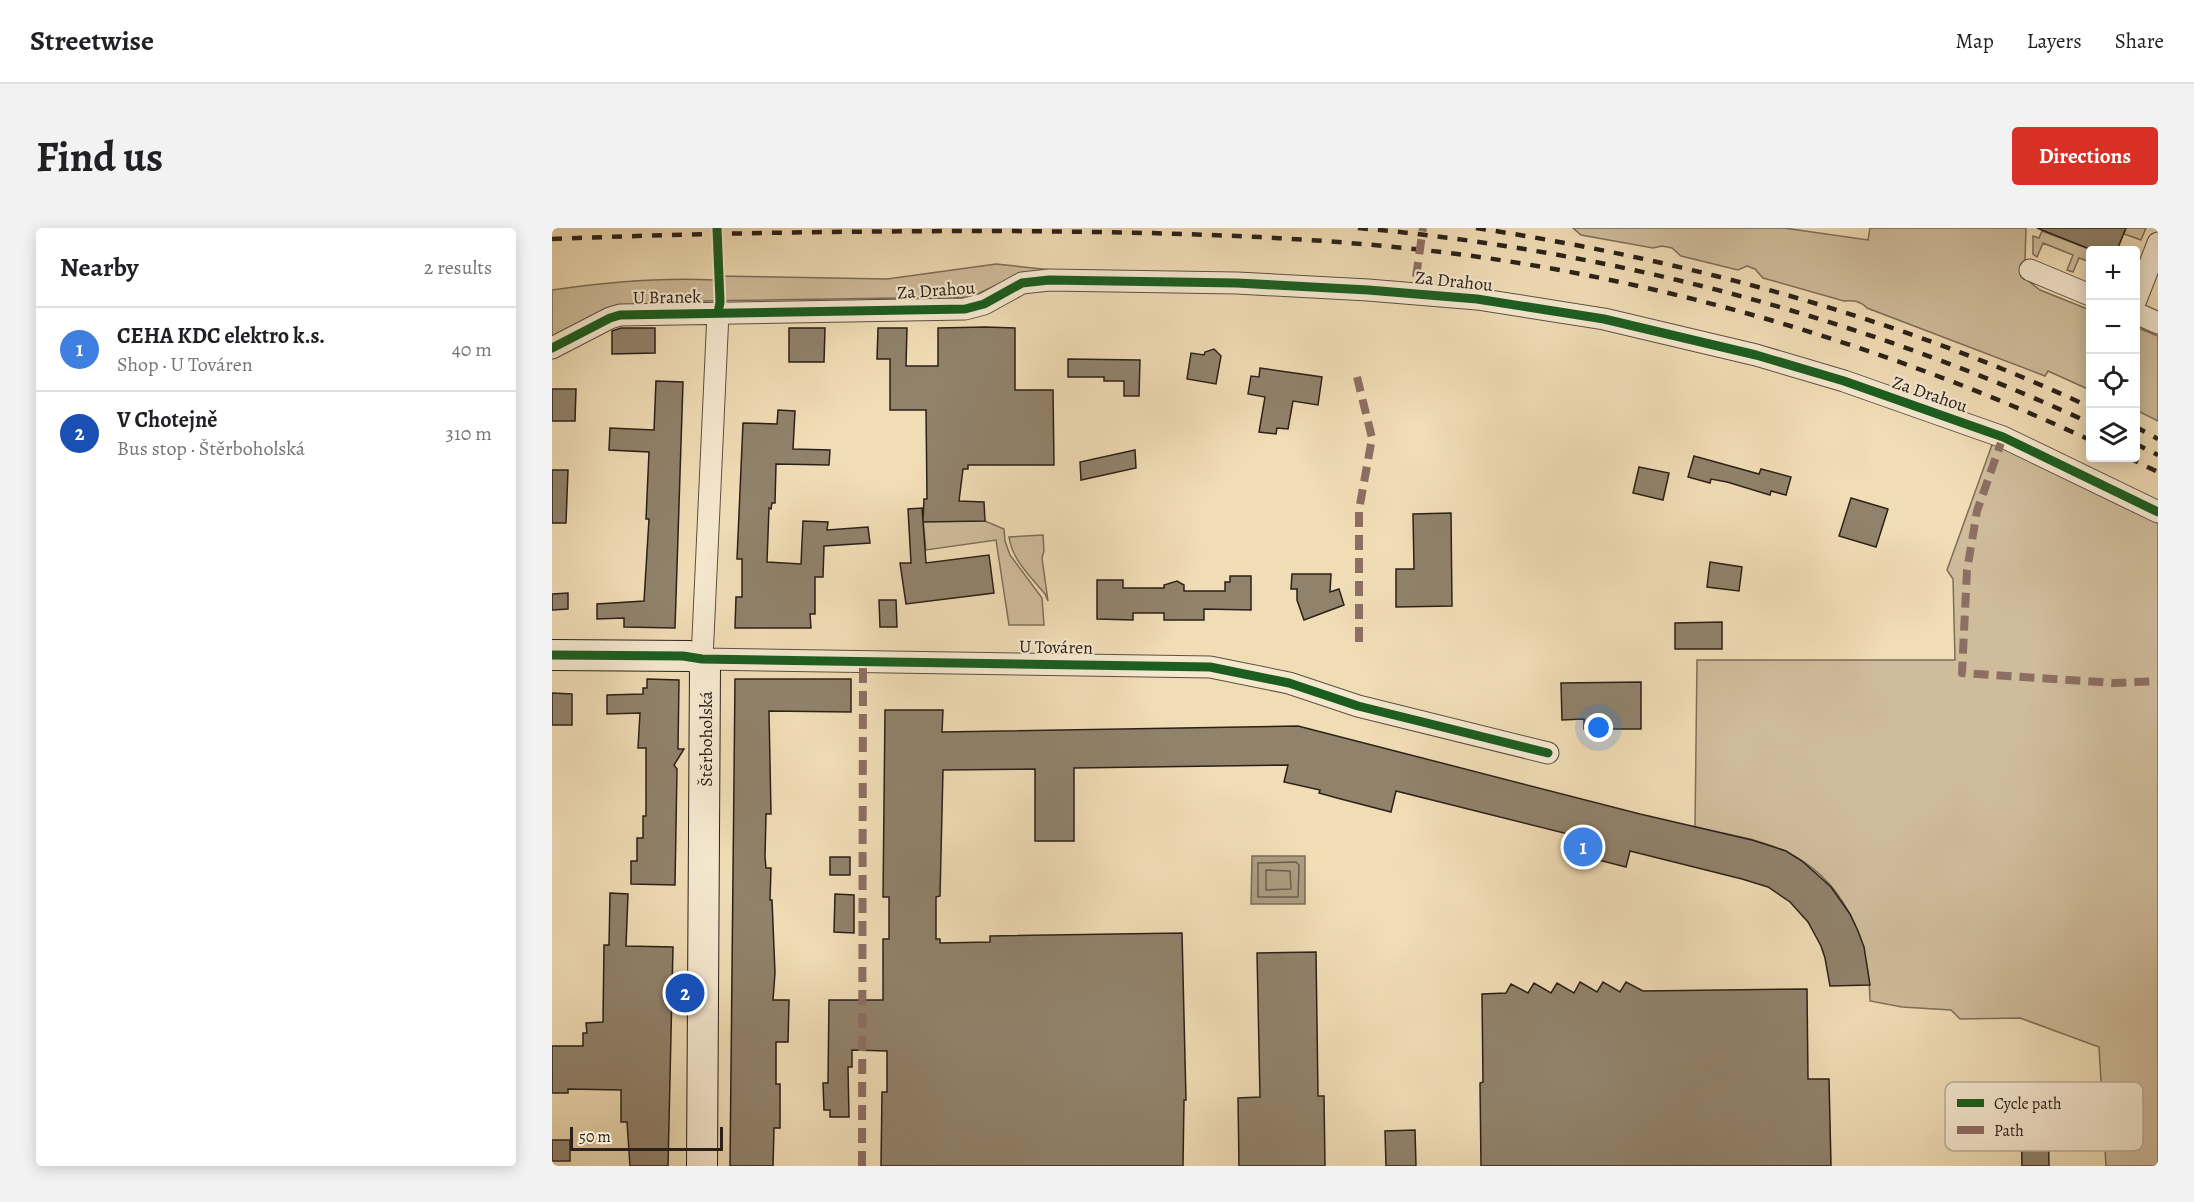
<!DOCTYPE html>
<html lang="en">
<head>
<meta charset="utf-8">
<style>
	body { margin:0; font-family:Alegreya,serif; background:#f2f2f2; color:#202124 }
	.controls { position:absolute; right:18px; top:18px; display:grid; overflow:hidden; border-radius:6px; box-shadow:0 3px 15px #0003 }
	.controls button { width:54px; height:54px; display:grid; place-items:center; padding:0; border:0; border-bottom:2px solid #e0e0e0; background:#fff; color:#202124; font:30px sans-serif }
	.scale { position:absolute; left:18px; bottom:15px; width:153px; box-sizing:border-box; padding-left:6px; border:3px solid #2b211a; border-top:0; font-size:16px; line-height:21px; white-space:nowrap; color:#2b211a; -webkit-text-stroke:4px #f5e8cf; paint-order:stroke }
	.you { position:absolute; left:1047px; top:500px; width:21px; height:21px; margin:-15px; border:4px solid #fff; border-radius:50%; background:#1a73e8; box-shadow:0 0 0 9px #1a73e833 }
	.badge { display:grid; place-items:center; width:39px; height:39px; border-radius:50%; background:#d93025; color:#fff; font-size:20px; font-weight:700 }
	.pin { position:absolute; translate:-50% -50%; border:3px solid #fff; box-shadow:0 2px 6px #0006 }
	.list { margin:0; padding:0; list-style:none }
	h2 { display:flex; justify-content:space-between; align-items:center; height:78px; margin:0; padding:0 24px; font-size:26px }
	h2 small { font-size:20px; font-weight:400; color:#757577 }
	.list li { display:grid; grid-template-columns:39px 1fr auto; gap:18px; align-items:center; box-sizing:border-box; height:84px; padding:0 24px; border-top:2px solid #e0e0e0 }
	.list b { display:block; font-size:22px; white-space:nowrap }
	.list p { margin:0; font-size:20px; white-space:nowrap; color:#757577 }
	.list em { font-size:20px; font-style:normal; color:#757577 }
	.icon { flex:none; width:33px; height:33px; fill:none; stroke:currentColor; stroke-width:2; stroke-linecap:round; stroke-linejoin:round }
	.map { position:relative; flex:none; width:1606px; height:938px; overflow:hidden; border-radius:6px }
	header { display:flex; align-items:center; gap:36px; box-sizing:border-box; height:84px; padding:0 30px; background:#fff; border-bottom:2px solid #e0e0e0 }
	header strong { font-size:28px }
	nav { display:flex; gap:33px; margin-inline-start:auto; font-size:21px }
	.intro { display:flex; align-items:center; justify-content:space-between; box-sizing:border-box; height:144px; padding:0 36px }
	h1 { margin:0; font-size:42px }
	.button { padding:15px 27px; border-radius:6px; background:#d93025; color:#fff; font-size:21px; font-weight:700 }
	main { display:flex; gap:36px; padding:0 36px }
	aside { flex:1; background:#fff; border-radius:6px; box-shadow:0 3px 15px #0003 }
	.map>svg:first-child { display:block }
	.green { fill:#cfbc9b; stroke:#7d6e5a; stroke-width:1.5 }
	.water { fill:#ad9c80; stroke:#796b57; stroke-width:1.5 }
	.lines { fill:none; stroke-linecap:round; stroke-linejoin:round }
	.shore { stroke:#6c5e4d; stroke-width:1.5 }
	.building { fill:#91826b; stroke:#2b211a; stroke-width:1.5 }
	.street-casing { stroke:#5c5041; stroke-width:23 }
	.secondary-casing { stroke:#2b211a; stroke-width:32 }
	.street { stroke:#f5e8cf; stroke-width:21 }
	.secondary { stroke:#f5e8cf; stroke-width:30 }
	.rail { stroke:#2b211a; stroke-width:4.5; stroke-dasharray:10 10; stroke-linecap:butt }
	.quiet { stroke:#8d6e63; stroke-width:8; stroke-dasharray:15 8; stroke-linecap:butt }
	.cycleway-casing { stroke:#f5e8cf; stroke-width:13 }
	.cycleway { stroke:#1b5e20; stroke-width:9 }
	.labels { text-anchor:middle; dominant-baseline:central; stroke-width:4.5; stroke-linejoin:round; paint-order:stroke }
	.street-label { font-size:18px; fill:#2b211a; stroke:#f5e8cf }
	.key { fill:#f5e8cf; stroke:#b8ac99; stroke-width:1.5 }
	.key-label { font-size:16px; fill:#2b211a }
</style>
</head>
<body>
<header>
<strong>Streetwise</strong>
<nav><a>Map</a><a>Layers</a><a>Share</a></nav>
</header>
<div class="intro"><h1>Find us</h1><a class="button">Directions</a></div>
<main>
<aside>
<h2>Nearby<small>2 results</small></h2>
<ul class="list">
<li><span class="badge" style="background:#3f7fe0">1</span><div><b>CEHA KDC elektro k.s.</b><p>Shop · U Továren</p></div><em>40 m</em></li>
<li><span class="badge" style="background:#1a4fb4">2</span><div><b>V Chotejně</b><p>Bus stop · Štěrboholská</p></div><em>310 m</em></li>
</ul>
</aside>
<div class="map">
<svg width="1606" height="938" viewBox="0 0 1606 938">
	<rect width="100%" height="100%" fill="#f0dcb5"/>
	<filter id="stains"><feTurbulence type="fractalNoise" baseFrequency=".00333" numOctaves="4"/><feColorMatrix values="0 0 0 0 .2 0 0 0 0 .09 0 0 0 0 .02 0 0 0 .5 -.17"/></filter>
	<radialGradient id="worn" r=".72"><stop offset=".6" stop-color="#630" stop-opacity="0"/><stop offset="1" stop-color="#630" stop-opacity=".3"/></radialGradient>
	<path class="green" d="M1021 0H1232L1316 12 1318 0H1474L1473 32 1481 34 1475 52 1488 62 1538 82V162L1496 143 1493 148 1315 80C1308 73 1302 72 1292 73L1211 50 1203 41 1195 38 1186 42 1129 28 1120 20 1110 18 1101 20 1029 7Z
		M1574 0H1594L1589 12 1572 6Z
		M1490 3 1540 22H1538V34L1527 30 1521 44 1515 42 1521 27 1491 15 1485 29 1481 26V8L1487 10Z
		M444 36 519 44 457 51 419 69 148 73 80 78 0 109V62C54 54 108 49 162 52L164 48 335 51Z
		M1584 99 1606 108V193L1584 182Z
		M1441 214 1606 293V938H1554L1547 819 1468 790 1408 791 1399 782 1350 779 1318 773C1317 711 1292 650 1232 623 1204 610 1173 606 1143 599L1145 432H1403L1401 351 1395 342Z
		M371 291 433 293 452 301 453 313 458 327 490 370 492 397H457L444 312 374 322Z
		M491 307 492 323 490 330 496 373 493 366C479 349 460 332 457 309Z"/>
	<path class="water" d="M700 628H753V676H699Z"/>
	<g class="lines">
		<path class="shore" d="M744 634 747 637 746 669H706V635Z
			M714 642 738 643 739 661 714 662Z"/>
	</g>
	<path class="building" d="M1485 0H1574L1565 22H1540Z
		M433 99 463 100V162H501L502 237H416V241H411L407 273 432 274 433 293 371 294 372 271H375L374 182H338V131H325L326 100H355L354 138H386V100Z
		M69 100H103V125L60 126V103Z
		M237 100H273L272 134H237Z
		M662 121 669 128 664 156 635 151 639 125 652 127 653 124Z
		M516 131 588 132 587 168H572V153H552V149H516Z
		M708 140 770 149 766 177 741 173 736 201 725 200 724 206 707 204 713 169 696 166 699 148 707 149Z
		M104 153 131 154 123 400 72 399V390L45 391V376L92 373 97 291H94L97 224 57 222 58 200 102 202Z
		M0 161H24L23 193H0Z
		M226 182 243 183 241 221 278 222 277 237 224 236 223 275H220L219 281 217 280 215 334 249 336 251 293 276 294 275 302 316 299 318 315 272 318 271 349H263V386H258L259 400H183L184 369H190V331H185L191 195 225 196Z
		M583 222 584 240 529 252 528 234Z
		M1142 228 1207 246 1209 241 1239 249 1234 267 1219 263 1218 267 1175 254 1159 251 1158 255 1136 249Z
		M1087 239 1117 245 1111 272 1081 265Z
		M0 242H16L14 295H0Z
		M1299 270 1336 281 1324 319 1287 308Z
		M370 280 374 335 437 327 442 365 354 376 348 335H359L356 281Z
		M899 285 900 378 844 379V341H862L861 286Z
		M1158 334 1190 339 1187 363 1155 359Z
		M740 346H779L778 364 787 361 792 377 752 392 745 372V361H739Z
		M678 348H699V382L652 381V392H612V385H581V392L545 391V352H571V360H612V357L625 353 632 357V363H673V354H678Z
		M16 365V381L0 382V366Z
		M327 372H344L345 399H328Z
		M1170 394V421H1123V395Z
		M95 451 127 452 126 521H132L122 537 125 541 123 657 79 656V633H85V610H91V588H94V520H86L88 485 55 486V467L91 466V460H95Z
		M183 451H299V484L217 483 219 586H214L213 629 214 640H219L218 672H220L223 745 221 772H237L236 814H224V856H228V900H222L221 938H178Z
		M1089 454V501H1032V491L1010 492 1009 455Z
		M0 465 20 466V497H0Z
		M333 482H391L390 504 746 498 1088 586 1200 612 1234 623 1250 633 1279 659 1298 686 1306 703 1312 719 1318 757 1278 758 1273 730 1269 718 1256 694 1238 674 1216 659 1190 651 1078 623 1074 639 1039 630V633L1019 628 1024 608 844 563 839 584 785 570 767 565 768 562 732 554 736 537 522 540V613H483V541L391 542 388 668 384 669V711H388V715L438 714V708L630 705 634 872H632L631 938H329L330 864H335V823L300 822V839H296L297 889H278V882H272L271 855H276L277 772H331V711H337V669H331Z
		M278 629H298V647H278Z
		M58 665 76 666 74 718 121 719 116 938H78L75 894H69V862L16 861V865H0V818H31V805H35L34 795 51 794 52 717H57Z
		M283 666 302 667V705L282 704Z
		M764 724 766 868H772L773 938H687L686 870 708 869 705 725Z
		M1028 754 1045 764 1051 754 1068 764 1074 754 1091 763 1255 761 1256 851H1277L1279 938H929L928 855 931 854 930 766 954 765 959 756 976 765 982 755 999 765 1005 755 1022 765Z
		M1496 878 1497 938H1470L1469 879Z
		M863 902 864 938H834L833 903Z
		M0 912H18V933H0Z"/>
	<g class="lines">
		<defs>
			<path id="street" d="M1478 42 1538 67
				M1584 72 1606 15
				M166 85 150 431 658 439 737 455 806 478 996 525
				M1584 85 1606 95
				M0 120 58 90 68 87 413 81 432 76 470 55 497 52 685 55 816 62 925 71 1052 91 1204 127 1292 153 1451 209 1606 284"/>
			<path id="secondary" d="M0 427 138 428 150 431 153 436 150 938"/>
		</defs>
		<use href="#street" class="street-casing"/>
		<use href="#secondary" class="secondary-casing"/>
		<use href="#street" class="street"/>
		<use href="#secondary" class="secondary"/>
		<path class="rail" d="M806 0C1058 22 1309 89 1538 195
			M924 0C1135 32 1344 89 1538 179
			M0 11C150 5 299 3 449 3 604 4 759 7 913 27 1129 56 1341 121 1538 212
			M1584 199 1606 211
			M1584 216 1606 227
			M1577 230 1606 244"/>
		<path class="quiet" d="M864 49 871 0
			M805 149 820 210 807 282V414
			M1451 209 1425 283 1415 342 1410 445 1561 455 1606 453
			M310 938 311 433"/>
		<defs>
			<path id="cycleway" d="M165 0 168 74 166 85
				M0 120 58 90 68 87 413 81 432 76 470 55 497 52 685 55 816 62 925 71 1052 91 1204 127 1292 153 1451 209 1606 284
				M0 427 131 428 150 431 658 439 737 455 806 478 996 525"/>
		</defs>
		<use href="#cycleway" class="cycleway-casing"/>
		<use href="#cycleway" class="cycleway"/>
	</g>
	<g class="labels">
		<g class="street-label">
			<text transform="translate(902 53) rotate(6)">Za Drahou</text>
			<text transform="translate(384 62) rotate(-4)">Za Drahou</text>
			<text transform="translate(115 69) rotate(-1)">U Branek</text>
			<text transform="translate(1378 166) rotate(19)">Za Drahou</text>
			<text transform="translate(504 419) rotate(1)">U Továren</text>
			<text transform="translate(154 511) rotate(-90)">Štěrboholská</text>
		</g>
	</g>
	<rect x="1393" y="854" width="198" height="69" rx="9" class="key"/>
	<rect x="1405" y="871" width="27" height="8" fill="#1b5e20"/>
	<rect x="1405" y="898" width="27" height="8" fill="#8d6e63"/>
	<g class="key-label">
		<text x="1442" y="881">Cycle path</text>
		<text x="1442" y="908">Path</text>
	</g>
	<rect width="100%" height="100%" filter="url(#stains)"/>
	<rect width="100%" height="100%" fill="url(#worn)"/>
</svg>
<div class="controls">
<button>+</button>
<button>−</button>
<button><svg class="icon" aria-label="locate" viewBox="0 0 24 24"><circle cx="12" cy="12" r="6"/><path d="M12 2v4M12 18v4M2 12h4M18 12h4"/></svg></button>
<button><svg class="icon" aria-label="layers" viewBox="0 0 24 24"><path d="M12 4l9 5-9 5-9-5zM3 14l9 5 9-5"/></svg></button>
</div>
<div class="scale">50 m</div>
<div class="you"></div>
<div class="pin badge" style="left:1031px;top:619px;background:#3f7fe0">1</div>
<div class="pin badge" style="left:133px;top:765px;background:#1a4fb4">2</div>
</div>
</main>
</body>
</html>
